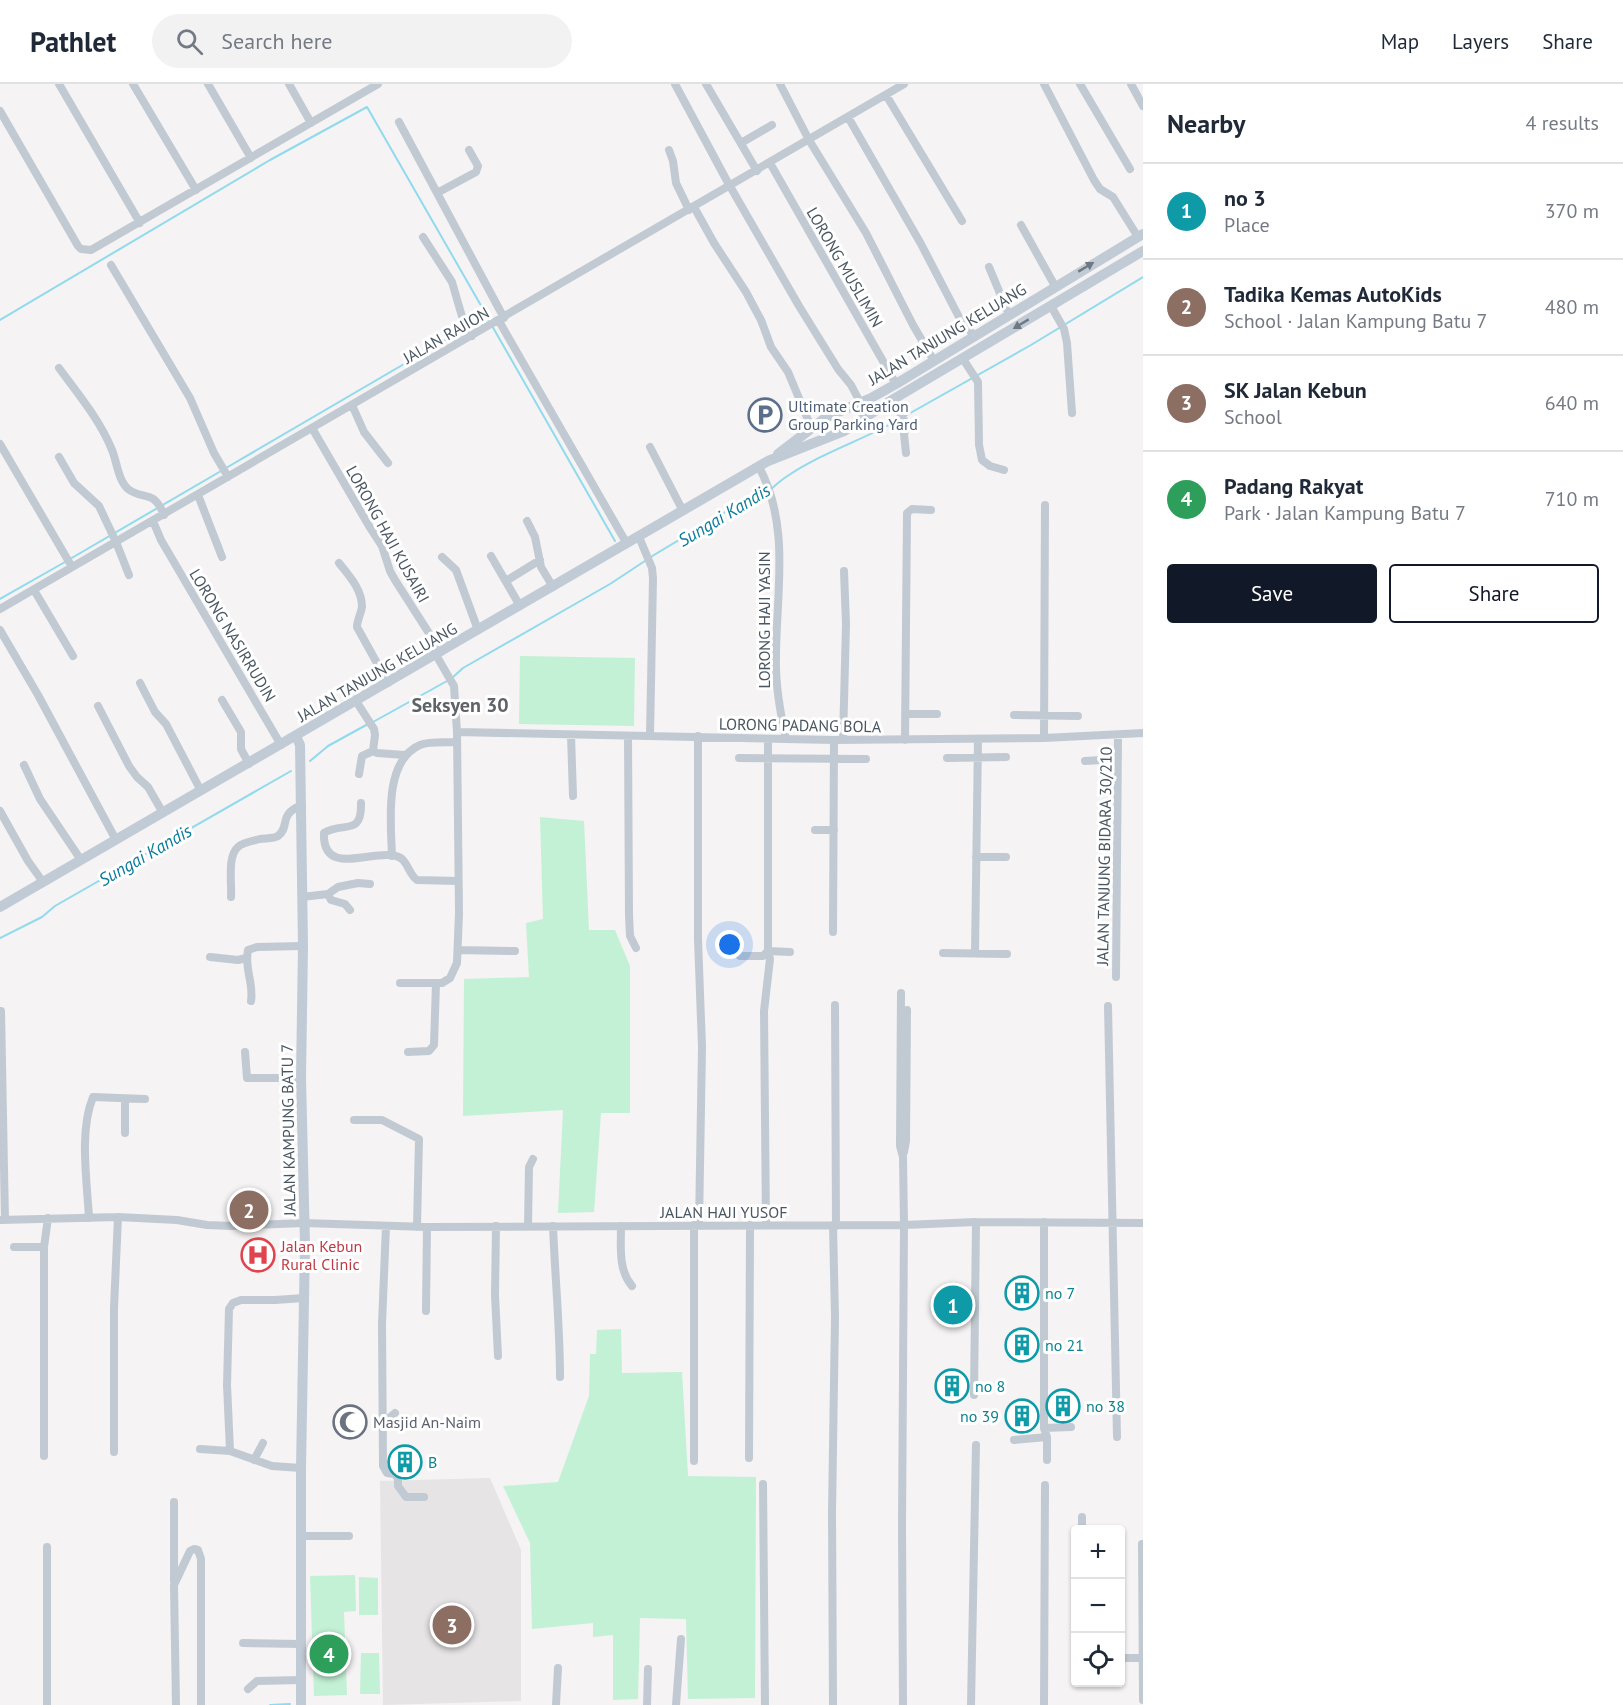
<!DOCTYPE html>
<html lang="en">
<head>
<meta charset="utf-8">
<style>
	body { margin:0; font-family:"PT Sans",sans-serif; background:#f2f2f3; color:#1f2937 }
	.controls { position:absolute; right:18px; bottom:18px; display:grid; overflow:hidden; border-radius:6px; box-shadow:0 2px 4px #0004 }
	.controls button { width:54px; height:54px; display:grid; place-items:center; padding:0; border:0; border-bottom:2px solid #e0e1e3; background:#fff; color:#1f2937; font:30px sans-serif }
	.you { position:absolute; left:730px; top:861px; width:21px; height:21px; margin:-15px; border:4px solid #fff; border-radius:50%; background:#1a73e8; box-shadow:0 0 0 9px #1a73e833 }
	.badge { display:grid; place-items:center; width:39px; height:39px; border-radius:50%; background:#111827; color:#fff; font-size:20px; font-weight:700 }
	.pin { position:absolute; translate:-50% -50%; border:3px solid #fff; box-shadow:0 2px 6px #0006 }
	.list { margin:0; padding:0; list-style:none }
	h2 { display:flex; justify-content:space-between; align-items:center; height:78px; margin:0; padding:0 24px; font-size:26px }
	h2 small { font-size:20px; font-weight:400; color:#747a83 }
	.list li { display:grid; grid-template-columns:39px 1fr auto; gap:18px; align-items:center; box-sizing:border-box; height:96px; padding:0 24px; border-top:2px solid #e0e1e3 }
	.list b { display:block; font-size:22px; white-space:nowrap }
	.list p { margin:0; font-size:20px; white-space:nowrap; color:#747a83 }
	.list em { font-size:20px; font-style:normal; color:#747a83 }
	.actions { display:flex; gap:12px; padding:18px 24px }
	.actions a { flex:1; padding:14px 0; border:2px solid #111827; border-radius:6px; text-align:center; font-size:21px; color:#111827 }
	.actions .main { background:#111827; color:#fff }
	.icon { flex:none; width:33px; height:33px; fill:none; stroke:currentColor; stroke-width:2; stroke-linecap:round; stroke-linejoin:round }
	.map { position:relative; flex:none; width:1143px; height:1621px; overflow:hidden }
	header { display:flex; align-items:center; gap:36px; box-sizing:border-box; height:84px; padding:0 30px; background:#fff; border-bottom:2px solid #e0e1e3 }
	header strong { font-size:28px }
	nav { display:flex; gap:33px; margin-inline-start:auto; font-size:21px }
	.search { width:420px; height:54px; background:#f2f2f3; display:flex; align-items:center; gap:15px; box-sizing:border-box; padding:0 21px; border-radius:33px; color:#747a83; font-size:22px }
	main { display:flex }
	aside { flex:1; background:#fff }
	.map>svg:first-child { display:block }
	.education { fill:#e6e4e5 }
	.green { fill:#c3f1d5 }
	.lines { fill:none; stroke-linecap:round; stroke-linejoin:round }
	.stream { stroke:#90daee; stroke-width:2 }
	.street { stroke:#c1cad2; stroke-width:8 }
	.secondary { stroke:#c1cbd6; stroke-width:10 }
	.oneway { fill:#6e7984 }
	.labels { text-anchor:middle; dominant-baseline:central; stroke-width:6; stroke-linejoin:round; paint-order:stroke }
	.street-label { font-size:16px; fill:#4a5661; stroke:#fff }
	.service-label { font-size:16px; fill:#4e5e75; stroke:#fff; text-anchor:start }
	.health-label { font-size:16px; fill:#be3a42; stroke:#fff; text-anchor:start }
	.culture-label { font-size:16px; fill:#0d838f; stroke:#fff; text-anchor:start }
	.worship-label { font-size:16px; fill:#5b616d; stroke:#fff; text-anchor:start }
	.water-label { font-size:18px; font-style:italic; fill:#0c7c9b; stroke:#fff }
	.quarter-label { font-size:20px; font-weight:bold; fill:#5f6368; stroke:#fff }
</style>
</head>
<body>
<header>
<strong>Pathlet</strong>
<div class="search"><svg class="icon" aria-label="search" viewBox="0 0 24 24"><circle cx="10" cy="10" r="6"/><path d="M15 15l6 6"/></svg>Search here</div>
<nav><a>Map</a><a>Layers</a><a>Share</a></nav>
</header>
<main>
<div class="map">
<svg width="1143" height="1621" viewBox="0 0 1143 1621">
	<rect width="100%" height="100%" fill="#f5f3f3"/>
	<path class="education" d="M238 1115 261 1116 260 1135H257V1138H237Z
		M490 1394 521 1466V1617L383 1621 380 1397Z"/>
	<path class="green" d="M520 572 635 574 634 642 519 640Z
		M540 733 584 737 589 846H615L630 882V1029H601L594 1128 558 1129 563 1026 463 1032 464 895 529 893 526 839 543 835Z
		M621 1245 622 1289 682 1288 688 1392 756 1393 755 1614 688 1615 686 1535 640 1534 638 1615 613 1616V1551L593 1553V1539L532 1545 530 1459 503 1402 558 1398 589 1312 590 1270H596L597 1246Z
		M355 1491 356 1527 344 1528 347 1611 314 1612 310 1492Z
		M359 1493 378 1494V1531H359Z
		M361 1569H379L380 1610H360Z"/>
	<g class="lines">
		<path class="stream" d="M487 233 615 457
			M0 236 270 76 367 23 487 232 469 242
			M905 332 1031 261 1143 193
			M226 384 464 245
			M771 405C776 401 781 396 786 393 821 369 863 356 900 335
			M70 475 221 387
			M0 515 65 478
			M452 594 463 584 610 500 654 471 752 412 766 407
			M373 638 447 597
			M310 677 328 662 368 640
			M0 854 42 833 55 822 291 687
			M270 1621 290 1620"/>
		<path class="street" d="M59 0 140 139
			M133 0 196 106
			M208 0 251 74
			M289 0 311 39
			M675 0 727 97 799 222 838 285 851 301 860 318
			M706 0 757 87
			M780 0 809 56 866 149 913 241 934 277
			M1044 0 1094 96 1100 105 1113 113 1138 153
			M1080 0 1130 85
			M1131 0 1143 22
			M886 11 962 137
			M0 27 78 162 81 165 91 166 378 0
			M848 33 921 160 959 233 975 253
			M399 38 504 234
			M741 59 772 41
			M669 66 673 77 676 99 689 126
			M770 79 896 300
			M437 109 476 88 478 82 469 66
			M694 123 714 159 746 208 761 236 771 263 788 288 811 343
			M1021 141 1055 202
			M423 153 452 198 463 236 472 252
			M111 181 190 314 214 369 228 393
			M989 183 1009 231
			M1051 222 1064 245 1067 259 1072 329
			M499 237 627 460
			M963 275 978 298 979 361 982 376 990 382 1004 386
			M59 284C78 310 100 336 112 366 117 378 118 396 128 405 143 417 153 404 164 431
			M892 316 907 341 904 350 906 369
			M352 321 364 348 388 379
			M312 344 369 442 382 462 390 487 395 496 441 568
			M0 360 72 483
			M650 363 683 427
			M59 373 74 399 99 422 116 458 129 491
			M759 383C791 442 776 510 776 573 775 601 780 628 786 655
			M198 411 222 473
			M153 437 161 456 281 661
			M527 437 535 453 541 483 553 503
			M639 453 652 484 653 494 650 652
			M491 472 520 522
			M442 473 456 486 478 546
			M339 479C349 492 362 505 362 523 361 530 357 536 357 543L388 599
			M506 497 540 476
			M34 506 73 572
			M0 525 904 0
			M0 546 38 611 116 756
			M140 599 155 628 166 640 201 707
			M222 616 241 648V665L249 680
			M356 617 374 645 375 651 373 667 377 669 405 671
			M98 622 129 682 137 693 148 703 163 729
			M906 630H937
			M1014 631 1078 632
			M457 648 834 656 1044 654 1143 649
			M571 651 573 712
			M628 652 629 831 630 852 636 864
			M698 652V855L702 963 699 1141
			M1044 654 1045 421
			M843 656 846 540 844 487
			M905 656 907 429 912 425 931 426
			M739 674 866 675
			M947 674 1006 673
			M1085 677 1118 675
			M24 681 40 715 81 776
			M359 690 362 672 373 667
			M361 719C362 753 343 737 324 749 322 794 373 765 396 772 408 775 408 790 417 796L458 797
			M0 727 28 777 43 798
			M815 746H834
			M392 772C391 740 383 677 420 661 430 657 446 659 457 658
			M976 773H1006
			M328 810 331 816 345 820 350 826
			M231 813C232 799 227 772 238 763 243 758 253 757 260 755 265 754 273 755 278 752 291 742 277 731 302 721
			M302 813 328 810 338 803 358 799 370 800
			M833 848 834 656
			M458 866 515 867
			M943 869 1007 870
			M975 869 978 656
			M740 872H763L768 867 790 868
			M210 873 238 876 246 874
			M1116 893 1118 651
			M400 899H442L450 894 457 879 459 829 457 648 454 602 436 571
			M901 909 900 1062 903 1073 904 1141 902 1443 903 1621
			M251 917C254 899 244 885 248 866L257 863 303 862
			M835 921 836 1142
			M1108 922 1117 1353
			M1 927 5 1136
			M245 968 247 994H301
			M408 968 429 967 434 961 436 899
			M125 1015V1049
			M354 1036H382L419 1055 417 1143
			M904 1068 906 1057 907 926
			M89 1134C87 1097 79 1047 93 1013L145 1015
			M0 1136 118 1133 177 1136 207 1141 232 1142 304 1139 427 1143 904 1141 976 1138 1143 1139
			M1044 1138V1344L1047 1353V1376
			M694 1141V1377
			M766 1141 764 927 770 875 768 867V655
			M386 1142 382 1240 383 1382 387 1389 394 1390 398 1394V1402L406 1413H424
			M496 1142 495 1211 498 1272
			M528 1142 529 1083 533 1075
			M553 1142C555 1193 560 1243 560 1293
			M621 1142C621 1162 618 1186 632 1202
			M14 1163H44
			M426 1227 427 1143
			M974 1311 976 1138
			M382 1340 395 1329
			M1044 1344 1071 1343
			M1014 1356 1047 1353
			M200 1365 230 1367 272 1382 301 1384
			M230 1367 227 1301 229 1225 233 1219 241 1216H275L304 1214
			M114 1368V1224L118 1133
			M44 1372V1163L48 1134
			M749 1374 750 1141
			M254 1376 263 1359
			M763 1400 765 1621
			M174 1418V1497
			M1082 1446V1433
			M300 1452H349
			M1142 1460 1143 1616
			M47 1463V1621
			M243 1559 301 1560
			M1120 1574H1142
			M248 1605 257 1597 301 1596
			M176 1621 174 1501 190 1467 194 1465 198 1466 201 1475V1621
			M556 1621 558 1584
			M647 1621 648 1585
			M676 1621 681 1555
			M833 1621 832 1428 835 1233 833 1141
			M971 1621 976 1361
			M1044 1621 1045 1401"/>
		<path class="secondary" d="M778 370 825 334 871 314 896 300 1143 150
			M296 652 300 661 303 862 301 994 305 1160 301 1384V1621
			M0 823 768 377 844 347 892 316 1143 167"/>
	</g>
	<defs><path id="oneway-solid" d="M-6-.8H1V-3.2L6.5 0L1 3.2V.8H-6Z" transform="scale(1.5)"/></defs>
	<g class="oneway">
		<use href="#oneway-solid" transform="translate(1086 183) rotate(-31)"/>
		<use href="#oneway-solid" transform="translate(1021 240) rotate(149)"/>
	</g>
	<defs>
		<symbol id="parking-ring" viewBox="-11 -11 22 22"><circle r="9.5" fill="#fff" stroke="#5c6f8a" stroke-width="1.5"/><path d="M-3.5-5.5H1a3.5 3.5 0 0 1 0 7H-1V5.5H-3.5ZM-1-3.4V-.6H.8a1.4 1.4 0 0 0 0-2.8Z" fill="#5c6f8a"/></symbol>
		<symbol id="hospital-ring" viewBox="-11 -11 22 22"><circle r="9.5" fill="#fff" stroke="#e0444e" stroke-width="1.5"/><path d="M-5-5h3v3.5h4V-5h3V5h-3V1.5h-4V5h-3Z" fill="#e0444e"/></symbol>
		<symbol id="building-ring" viewBox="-11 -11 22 22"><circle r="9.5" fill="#fff" stroke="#0f9aa8" stroke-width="1.5"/><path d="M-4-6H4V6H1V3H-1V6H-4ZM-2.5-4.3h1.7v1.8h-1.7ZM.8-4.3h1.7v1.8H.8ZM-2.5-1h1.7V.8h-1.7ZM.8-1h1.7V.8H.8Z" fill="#0f9aa8"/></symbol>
		<symbol id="mosque-ring" viewBox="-11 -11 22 22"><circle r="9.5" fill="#fff" stroke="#6b7280" stroke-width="1.5"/><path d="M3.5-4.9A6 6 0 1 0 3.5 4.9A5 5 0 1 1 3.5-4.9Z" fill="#6b7280"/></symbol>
	</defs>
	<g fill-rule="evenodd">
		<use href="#parking-ring" x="746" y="312" width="38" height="38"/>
		<use href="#hospital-ring" x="239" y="1152" width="38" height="38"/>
		<use href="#building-ring" x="1003" y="1190" width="38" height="38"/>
		<use href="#building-ring" x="1003" y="1242" width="38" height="38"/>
		<use href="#building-ring" x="933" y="1283" width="38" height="38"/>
		<use href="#building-ring" x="1044" y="1303" width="38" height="38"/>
		<use href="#building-ring" x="1003" y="1313" width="38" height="38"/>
		<use href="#mosque-ring" x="331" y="1319" width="38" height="38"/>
		<use href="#building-ring" x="386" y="1359" width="38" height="38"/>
	</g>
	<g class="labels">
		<g class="street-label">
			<text transform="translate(845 183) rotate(60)">LORONG MUSLIMIN</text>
			<text transform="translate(947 250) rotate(-31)">JALAN TANJUNG KELUANG</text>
			<text transform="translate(446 251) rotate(-30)">JALAN RAJION</text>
			<text transform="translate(388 450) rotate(61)">LORONG HAJI KUSAIRI</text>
			<text transform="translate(764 536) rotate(-90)">LORONG HAJI YASIN</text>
			<text transform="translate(233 551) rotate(59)">LORONG NASIRRUDIN</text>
			<text transform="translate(377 588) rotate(-30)">JALAN TANJUNG KELUANG</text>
			<text transform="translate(800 641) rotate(1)">LORONG PADANG BOLA</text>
			<text transform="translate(1104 772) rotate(-89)">JALAN TANJUNG BIDARA 30/210</text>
			<text transform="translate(288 1046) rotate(-91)">JALAN KAMPUNG BATU 7</text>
			<text x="724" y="1128">JALAN HAJI YUSOF</text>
		</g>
		<g class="service-label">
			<text x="788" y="322">Ultimate Creation<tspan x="788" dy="18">Group Parking Yard</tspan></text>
		</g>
		<g class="health-label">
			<text x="281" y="1162">Jalan Kebun<tspan x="281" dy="18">Rural Clinic</tspan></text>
		</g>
		<g class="culture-label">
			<text x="1045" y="1209">no 7</text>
			<text x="1045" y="1261">no 21</text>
			<text x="975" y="1302">no 8</text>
			<text x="1086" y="1322">no 38</text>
			<text x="999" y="1332" text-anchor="end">no 39</text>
			<text x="428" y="1378">B</text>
		</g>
		<g class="worship-label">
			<text x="373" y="1338">Masjid An-Naim</text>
		</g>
		<g class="water-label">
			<text transform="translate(724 431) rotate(-31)">Sungai Kandis</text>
			<text transform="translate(145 771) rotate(-30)">Sungai Kandis</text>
		</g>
		<g class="quarter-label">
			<text x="460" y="621">Seksyen 30</text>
		</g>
	</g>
</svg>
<div class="controls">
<button>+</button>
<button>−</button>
<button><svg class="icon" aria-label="locate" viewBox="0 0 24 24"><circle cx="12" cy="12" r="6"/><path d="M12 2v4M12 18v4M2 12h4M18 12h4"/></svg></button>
</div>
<div class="you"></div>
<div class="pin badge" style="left:953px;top:1221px;background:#0f9aa8">1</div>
<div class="pin badge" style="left:249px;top:1126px;background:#8d6e63">2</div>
<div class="pin badge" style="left:452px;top:1541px;background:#8d6e63">3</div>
<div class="pin badge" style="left:329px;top:1570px;background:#2e9e5b">4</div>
</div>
<aside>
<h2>Nearby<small>4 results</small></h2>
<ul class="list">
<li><span class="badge" style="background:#0f9aa8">1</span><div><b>no 3</b><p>Place</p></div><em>370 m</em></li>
<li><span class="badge" style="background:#8d6e63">2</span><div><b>Tadika Kemas AutoKids</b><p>School · Jalan Kampung Batu 7</p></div><em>480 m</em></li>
<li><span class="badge" style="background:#8d6e63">3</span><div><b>SK Jalan Kebun</b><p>School</p></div><em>640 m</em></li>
<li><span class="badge" style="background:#2e9e5b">4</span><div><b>Padang Rakyat</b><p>Park · Jalan Kampung Batu 7</p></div><em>710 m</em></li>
</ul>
<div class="actions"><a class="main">Save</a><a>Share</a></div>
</aside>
</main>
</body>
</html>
